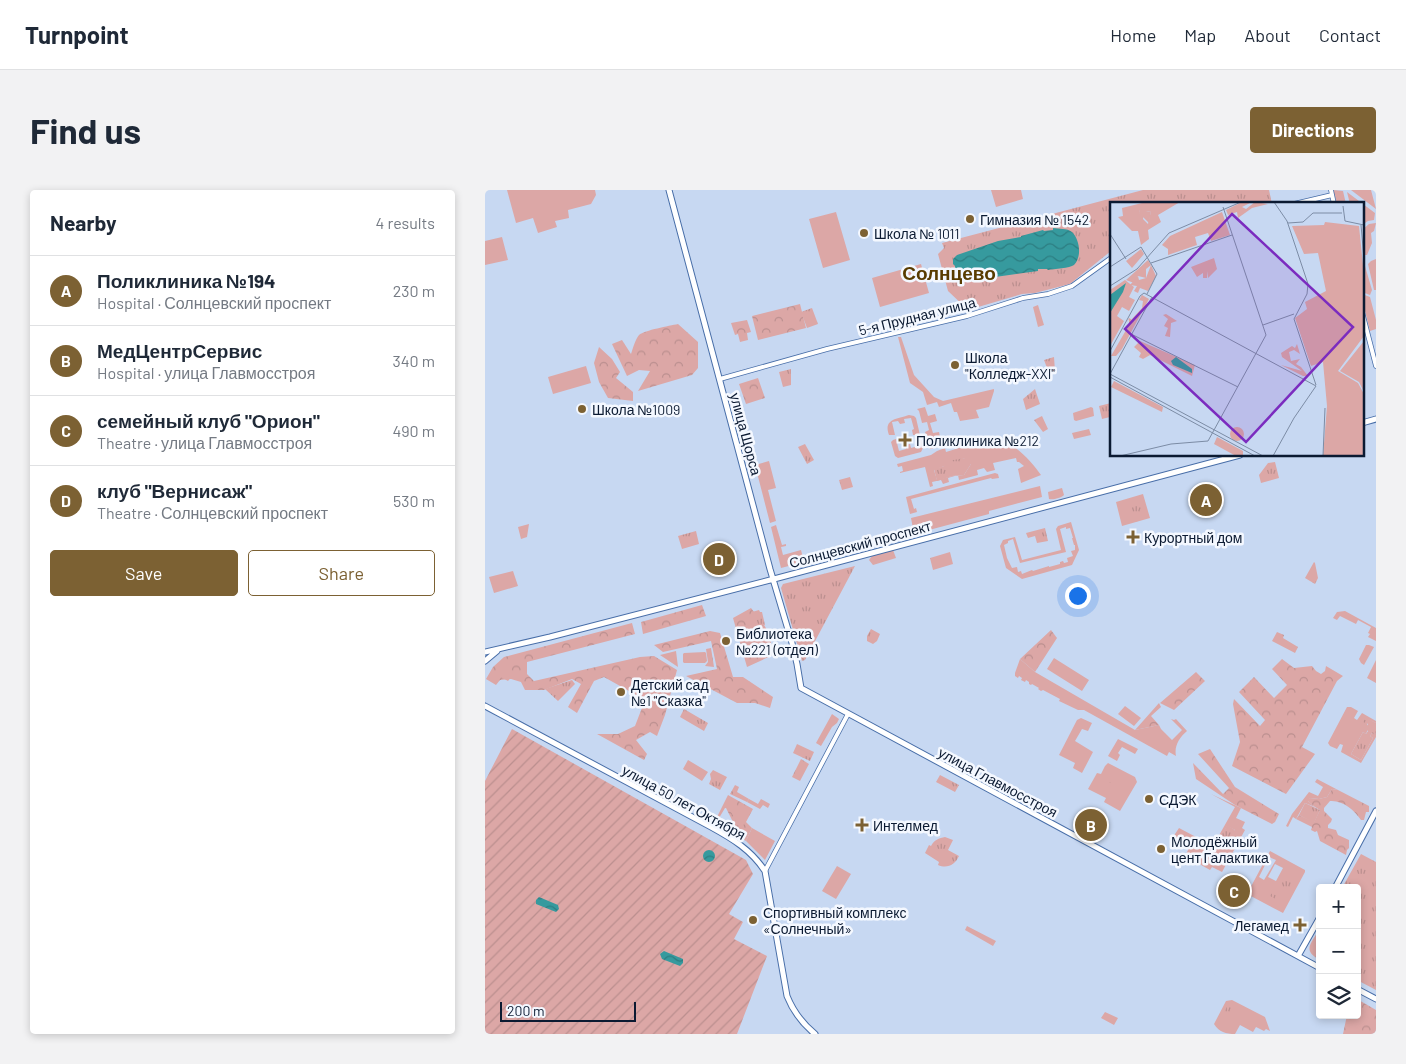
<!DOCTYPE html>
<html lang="en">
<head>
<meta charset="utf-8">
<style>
	body { margin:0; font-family:Barlow,sans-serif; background:#f2f2f3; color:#1f2937 }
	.controls { position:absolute; right:15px; bottom:15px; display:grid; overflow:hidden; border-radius:5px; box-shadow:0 2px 8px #0003 }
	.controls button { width:45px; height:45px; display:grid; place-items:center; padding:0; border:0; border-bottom:1px solid #e0e1e3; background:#fff; color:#1f2937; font:25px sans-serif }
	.scale { position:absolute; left:15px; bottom:12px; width:136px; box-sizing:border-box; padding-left:5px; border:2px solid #0b1a32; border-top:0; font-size:14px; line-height:18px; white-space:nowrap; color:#0b1a32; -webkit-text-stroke:4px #f4f8ff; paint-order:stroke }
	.you { position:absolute; left:592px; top:405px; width:18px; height:18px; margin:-12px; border:4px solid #fff; border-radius:50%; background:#1a73e8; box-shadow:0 0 0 8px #1a73e833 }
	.badge { display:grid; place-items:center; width:32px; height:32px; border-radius:50%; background:#7c6133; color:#fff; font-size:16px; font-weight:700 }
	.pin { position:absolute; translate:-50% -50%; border:2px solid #fff; box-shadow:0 1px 5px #0006 }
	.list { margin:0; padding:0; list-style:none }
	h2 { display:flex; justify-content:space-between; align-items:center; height:65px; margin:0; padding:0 20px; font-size:21px }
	h2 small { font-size:16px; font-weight:400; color:#747a83 }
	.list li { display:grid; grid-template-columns:32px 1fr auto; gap:15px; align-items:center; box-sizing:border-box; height:70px; padding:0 20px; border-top:1px solid #e0e1e3 }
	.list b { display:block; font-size:19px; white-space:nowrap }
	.list p { margin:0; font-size:16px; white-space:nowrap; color:#747a83 }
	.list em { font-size:16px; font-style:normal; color:#747a83 }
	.actions { display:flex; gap:10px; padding:15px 20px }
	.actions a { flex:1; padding:11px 0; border:1px solid #7c6133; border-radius:5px; text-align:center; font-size:18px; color:#7c6133 }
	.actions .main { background:#7c6133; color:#fff }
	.icon { flex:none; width:28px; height:28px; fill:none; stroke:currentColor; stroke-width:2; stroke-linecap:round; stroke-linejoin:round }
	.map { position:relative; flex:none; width:891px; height:844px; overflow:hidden; border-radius:5px }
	header { display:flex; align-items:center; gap:30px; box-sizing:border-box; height:70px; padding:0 25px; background:#fff; border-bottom:1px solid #e0e1e3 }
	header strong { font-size:24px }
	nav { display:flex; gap:28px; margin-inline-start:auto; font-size:18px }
	.intro { display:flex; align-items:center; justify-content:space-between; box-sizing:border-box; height:120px; padding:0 30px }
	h1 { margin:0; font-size:35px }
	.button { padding:12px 22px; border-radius:5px; background:#7c6133; color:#fff; font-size:18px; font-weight:700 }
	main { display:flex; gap:30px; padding:0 30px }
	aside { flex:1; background:#fff; border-radius:5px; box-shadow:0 2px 8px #0003 }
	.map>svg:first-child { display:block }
	.grass { fill:#dca7a6; fill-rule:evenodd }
	.forest { fill:url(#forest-crowns); fill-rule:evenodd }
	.park { fill:url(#park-tufts) }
	.garden { fill:url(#garden-furrows) }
	.water { fill:url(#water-waves) }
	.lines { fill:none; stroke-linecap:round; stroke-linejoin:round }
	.minor-casing { stroke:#486ea8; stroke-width:5.5 }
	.tertiary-casing { stroke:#486ea8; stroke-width:7 }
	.minor { stroke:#fff; stroke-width:4 }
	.tertiary { stroke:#fff; stroke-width:5 }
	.poi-dot { fill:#7c6133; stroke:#f4f8ff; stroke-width:2 }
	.labels { text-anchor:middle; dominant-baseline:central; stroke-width:5; stroke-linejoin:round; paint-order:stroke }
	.poi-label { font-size:14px; fill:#0b1a32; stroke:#f4f8ff; text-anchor:start }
	.street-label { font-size:14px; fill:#0b1a32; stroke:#f4f8ff }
	.district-label { font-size:19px; font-weight:bold; fill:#583b00; stroke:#f4f8ff }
	.inset-road { fill:none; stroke:#7c8ca5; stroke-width:1 }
	.view { fill:#7b2cbf; fill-opacity:0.15; stroke:#7b2cbf; stroke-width:2.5 }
	.inset-edge { fill:none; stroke:#0b1a32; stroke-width:2.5 }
</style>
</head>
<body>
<header>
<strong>Turnpoint</strong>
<nav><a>Home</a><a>Map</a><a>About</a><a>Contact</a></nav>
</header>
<div class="intro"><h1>Find us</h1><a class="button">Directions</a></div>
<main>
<aside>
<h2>Nearby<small>4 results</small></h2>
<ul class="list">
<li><span class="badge">A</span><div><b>Поликлиника №194</b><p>Hospital · Солнцевский проспект</p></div><em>230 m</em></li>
<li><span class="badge">B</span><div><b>МедЦентрСервис</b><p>Hospital · улица Главмосстроя</p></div><em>340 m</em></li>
<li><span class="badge">C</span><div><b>семейный клуб &quot;Орион&quot;</b><p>Theatre · улица Главмосстроя</p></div><em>490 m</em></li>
<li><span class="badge">D</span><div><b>клуб &quot;Вернисаж&quot;</b><p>Theatre · Солнцевский проспект</p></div><em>530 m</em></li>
</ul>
<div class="actions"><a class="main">Save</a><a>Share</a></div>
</aside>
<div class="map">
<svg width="891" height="844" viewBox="0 0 891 844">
	<defs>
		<pattern id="forest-crowns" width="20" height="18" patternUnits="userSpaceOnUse" patternTransform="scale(1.25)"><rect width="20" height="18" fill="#dca7a6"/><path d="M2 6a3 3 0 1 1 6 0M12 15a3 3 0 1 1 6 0" fill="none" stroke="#bb8f8f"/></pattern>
		<pattern id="park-tufts" width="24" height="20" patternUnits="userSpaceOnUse" patternTransform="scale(1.25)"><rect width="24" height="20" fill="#dca7a6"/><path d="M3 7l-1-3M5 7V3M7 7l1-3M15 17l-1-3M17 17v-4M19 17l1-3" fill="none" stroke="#bb8f8f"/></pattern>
		<pattern id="garden-furrows" width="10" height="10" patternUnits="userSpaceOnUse" patternTransform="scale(1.25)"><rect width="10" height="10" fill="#dca7a6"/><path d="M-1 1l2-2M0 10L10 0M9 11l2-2" fill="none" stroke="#bb8f8f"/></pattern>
		<pattern id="water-waves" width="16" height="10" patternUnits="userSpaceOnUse" patternTransform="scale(1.25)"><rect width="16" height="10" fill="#369a9e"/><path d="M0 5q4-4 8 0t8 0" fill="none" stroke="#2c7d81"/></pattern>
	</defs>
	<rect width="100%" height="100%" fill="#c7d8f2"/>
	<path class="grass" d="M22 0H110L111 5 106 14 83 20 84 28 70 31 72 37 53 43 48 28 31 33Z
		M506 0H536L538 9 511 17Z
		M848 0 858 1 861 14H852Z
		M866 0H886L891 19Z
		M862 2 890 23 889 30 883 31 877 35V14H865Z
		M351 22 365 70 338 78 324 29Z
		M891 33 889 41 886 43 887 53 882 65H880L877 53V40L884 34Z
		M17 47 23 70 0 75V51Z
		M891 69V100H889L883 74 886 71Z
		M436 74 444 103 395 117 387 88Z
		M877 74 880 76 887 100 885 105 877 102Z
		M877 104 885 107 891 130V139L885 141 877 109Z
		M413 147H416L429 185 449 207 458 211 509 199V201L504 217 491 220 494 228 475 231 472 222H469L466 213 454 217 452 212 442 215 438 202 425 193Z
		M101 176 106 193 68 204 63 187Z
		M440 217 443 226 450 224 452 231 445 233 448 243 454 242 457 256 445 259 440 242 444 240 442 232 437 233 434 221 432 219Z
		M606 217 608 218 609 226 591 231 589 230 588 223Z
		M424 225 429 226 431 228 438 258 436 262 413 268 410 266 406 252 408 250 411 249 414 261 421 259 420 255 425 254 426 258 433 256 430 245H428L427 240 429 239 426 228 419 229 420 233 415 234 413 231 407 232 410 245H404C398 229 412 229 424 225Z
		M604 239 606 245 589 249 587 243Z
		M515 250C531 254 547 272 556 285L536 293 533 279 539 276 534 272H532L531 268 508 273 510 280 502 282 499 278 492 280 493 285 474 290 473 285 463 288 464 292 458 294 456 290 447 292 448 296 445 297 440 277 415 283V282L418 281 417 276 413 277 412 274 446 265 452 261 460 258 461 262 493 252ZM480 268 486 274 479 285 467 286 452 290 449 280Z
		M284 271 291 298 283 300 291 331 285 333 270 275Z
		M510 283 513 284 514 288 507 289 506 288 426 309 429 319 431 318 432 322 425 324 421 307Z
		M555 296 557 307 504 321V324L429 344 426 328Z
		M577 298 579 305C576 308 568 310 564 309L563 302Z
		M658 304 665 328 637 336 631 312Z
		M586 332 594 360 587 375 537 389 521 378 515 356 518 350 530 347 537 370 576 360 571 339 573 336ZM581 337V339L585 338 588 348H587L589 355H590V360L586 361 588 366 582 368 583 372 579 373 578 371 575 372V374L564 377V376L548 381 547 380 537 384 536 381 533 382 532 377 527 378 522 368 519 355 523 353V351L528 349 535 373 581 362 575 339Z
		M291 335 297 355 301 354V356L296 357 298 365 316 360 319 372 296 378 286 337Z
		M408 360 411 368 388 375 384 370 387 366Z
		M28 381 33 396 9 403 4 387Z
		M860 421 891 438V451L883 447 885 444 883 443 886 437 873 430 871 434 855 426 852 430 848 428 852 422Z
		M881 455H884L889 457 879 475 876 473 874 469Z
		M220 462 221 463 222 471 220 473H199L198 472V464L199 463Z
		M569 468 604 490 597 501 562 479Z
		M535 469 550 482 650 540 674 535 676 539 687 550 697 540 686 529 689 530 691 529 702 541C694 548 689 556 691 566L684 562 682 566 599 520H593L574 511 575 509 558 500 556 501 553 499 554 498 547 494 546 495 544 494V492L541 490 540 492 536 490 537 488 534 486 533 488 530 486V483Z
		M891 470V493L882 488Z
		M640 516 656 528 649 536 633 524Z
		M862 517H866L873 521 869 528 872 530 877 523 891 531V533L880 528C882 533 884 538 881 544L878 542 866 564 876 570 888 548 885 546 887 543 890 544 891 543V547L876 573 856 562 858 555 855 554 852 559 845 556 843 553Z
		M347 524 354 529 352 533 347 537 336 556 331 553Z
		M596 528 607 533 603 541 597 539 590 551 608 562 597 583 588 578 590 573 574 565 592 530Z
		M633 549 653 559 650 564 637 557 633 563 635 565 632 571 623 566Z
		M203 570 223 582 217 591 198 579Z
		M623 573 650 587 652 592 635 621 619 612 621 608 603 599 612 583 616 584 620 576Z
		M832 589 853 600 847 599 842 607 834 609 825 608 823 611 830 617 820 613 811 629 808 627 803 637 801 636 807 624 824 602 833 606 838 597 830 592Z
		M726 604 756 618 751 628 760 632 757 638 760 640 737 682 727 677 725 680 700 666 705 656 688 647 694 638 728 656 750 617ZM742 636 750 640 728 662V661Z
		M264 609 273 614 276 609 285 614 283 618 278 615 275 619 262 612Z
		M267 638 290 651 280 670 261 651Z
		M785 661 820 680V682L798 723 762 704ZM784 667 791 670 779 690 774 687ZM790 674 798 678 791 691 783 687Z
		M352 676 366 684 351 709 337 701Z
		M482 736 511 751 508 756 480 740Z
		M747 810 780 827 785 841 781 839 779 841 771 837 768 842 755 835 750 844C741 844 734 842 729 834L741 811Z"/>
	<path class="forest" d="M315 114 321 138 273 150 267 126Z
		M262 130 266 142 262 143 263 150 255 152 253 144 250 145 246 133Z
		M193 134 213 152V178L207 185 153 201 165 181 154 180 142 186 127 154 137 150 146 164C148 158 150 150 154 145 160 140 184 136 193 134Z
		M114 157 127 169 135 182 131 188 148 202V211L123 208 114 192 109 173Z
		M273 188 280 208 261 214 254 194Z
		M217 415 221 426 158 444 156 432Z
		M266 418C281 437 285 440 288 465L262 477 248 428Z
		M147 433 150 444 42 472V484L49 491 155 467 169 466 192 480 180 525 172 546 165 542 151 550 162 564 159 570 112 544H133L150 536 160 510 119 487 109 491 92 523 83 517 96 494 87 489 59 500H40L36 492 26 489 15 490 11 495 1 489 8 477 19 467Z
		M566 440 572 448 550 482 535 469Z
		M225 441 235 443 248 487H258L288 507 285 518 270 513H252L201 486 232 479 226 451 178 462 169 455Z
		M797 469 809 478 827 476 831 481 836 484 840 481 841 476 858 486 852 491 817 557 830 564 801 604 747 576 755 552 748 514 749 509 775 536 780 530 754 502 769 487 789 508 802 495 787 479Z
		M711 482 720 491 689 520 675 513Z
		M674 513 676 517 666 526 674 535 650 540Z
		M725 559 750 597 794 624 790 632 787 634 750 615 711 589 708 573 738 604 744 598 713 564Z
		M250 595 254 597 252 602 264 609 262 612 245 604Z
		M847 599 853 600 884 616V622H881L879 630H876C869 620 858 610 845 611L839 618V621L847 629 846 632 843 635V638L851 640 853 645 864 650V658L862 660 861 665 835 651 832 641 830 642 826 640 827 637 811 629 814 625 829 632 835 620 830 617 823 611V609L825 608 834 609 842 607Z
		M243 605 268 619 261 632 267 638 261 651 229 633ZM240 618H241L251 638 234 628Z
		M872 809 891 820V844H858L862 825H872Z"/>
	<path class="park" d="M658 0H784L787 14H626V61L585 94 550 103 537 104 483 120 463 101 453 64 459 58 457 53Z
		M553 115 559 135 553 137 548 117Z
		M327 118 333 134 322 138 316 122Z
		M569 167 570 181 564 183 559 170Z
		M306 179V195L298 197 294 182Z
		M550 199 555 214 541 220 538 209Z
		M626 213V231L625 227 617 229 614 216Z
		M557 226 563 239 558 242 549 230Z
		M320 254 329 270 322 274 313 257Z
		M486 265V274L479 285 467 286 452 291 449 279 459 276 462 271 480 268 481 266Z
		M790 272 794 288 776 293 774 285 783 273Z
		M365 287 368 297 357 300 354 290Z
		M637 321a11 11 0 1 1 22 0a11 11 0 1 1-22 0Z
		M44 334 42 347 36 349 33 337Z
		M560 338 563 351 552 353 550 346 543 348 541 343Z
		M211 341 214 354 197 359 193 346Z
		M465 362 468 374 448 380 445 368Z
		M829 372 830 373 833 388 830 394 820 388Z
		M370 376 320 470 317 471 296 398 298 394Z
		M274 420 275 422H277L280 435 271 437 267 422Z
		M386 439 395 444 392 451 388 454 382 451V446Z
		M792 442 799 445 798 448 813 457 810 463 787 451Z
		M226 458 229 477 220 476 223 472 221 459Z
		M191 461 193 477 175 465Z
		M21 476 27 486 23 491 12 485 15 479Z
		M87 490 90 494 73 511 60 499Z
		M199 519 223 533 219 541 195 527Z
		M880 527 891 533V543L890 545 887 543 885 546 888 548 876 570 866 564 878 542 881 544 883 541 880 539 883 534 878 532Z
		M312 554 329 562 325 571 308 563Z
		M316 569 324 574 315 591 307 587Z
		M228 580 242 587 235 600 224 594 226 589 225 584Z
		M628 584 645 592 640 601 624 592Z
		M455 585 474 595 470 602 451 592Z
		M820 613 835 620 829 633 814 625Z
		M243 616 263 626 256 640 254 637Z
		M742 635 750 640 736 666 728 661Z
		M460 647 468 650 463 660 474 666C470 675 462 679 453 675L454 672 440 663 444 655 446 656C449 650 454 648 460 647Z
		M716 658 728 665 722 675 711 668Z
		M876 664 891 672V800L872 790V698H857Z
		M801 678 813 684 798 713 785 706Z
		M835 738V770C816 760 827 753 835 738Z
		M744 813 752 816 744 832 736 828Z
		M620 822 633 828 629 835 616 828Z"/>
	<path class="garden" d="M27 539 261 670 268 684 244 724 258 732 249 749 282 766 252 844H0V591Z"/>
	<path class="water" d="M568 38C574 39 582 38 587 42 595 50 597 67 589 75 585 78 569 79 563 80L562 79H553V81L482 91C475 91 471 91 468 83L470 81V76L468 74V69L472 65 513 51 536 47V46L558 40 559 41 568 40Z
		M218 666a6 6 0 1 1 12 0a6 6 0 1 1-12 0Z
		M54 707 73 715 74 719 71 722 51 714V710Z
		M179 761 198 769V773L195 776 177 769 175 764Z"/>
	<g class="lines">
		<defs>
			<path id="minor" d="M846 0 849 14
				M809 14 847 5
				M877 122 891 176
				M235 189 342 159 482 126 538 108 563 104 587 96 626 68
				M280 681 363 524"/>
			<path id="tertiary" d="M184 0 285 379 307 453 312 474 316 498 835 778
				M877 233 891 229
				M0 462 65 447 289 389 755 265
				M0 471 12 461
				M0 516 226 637C248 649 266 660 280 681L302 806C308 821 318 834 330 844
				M850 698 891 621
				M813 766 835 727
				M872 799 891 809"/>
		</defs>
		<use href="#minor" class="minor-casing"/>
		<use href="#tertiary" class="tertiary-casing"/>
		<use href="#minor" class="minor"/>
		<use href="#tertiary" class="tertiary"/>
	</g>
	<g class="poi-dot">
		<circle cx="485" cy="29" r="5"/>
		<circle cx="379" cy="43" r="5"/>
		<circle cx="470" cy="175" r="5"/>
		<circle cx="97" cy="219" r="5"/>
		<path d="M417.5 242.5h5v5h5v5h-5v5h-5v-5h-5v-5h5z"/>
		<path d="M645.5 339.5h5v5h5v5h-5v5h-5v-5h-5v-5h5z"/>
		<circle cx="241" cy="451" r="5"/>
		<circle cx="136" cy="502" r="5"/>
		<circle cx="664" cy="609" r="5"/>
		<path d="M374.5 627.5h5v5h5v5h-5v5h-5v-5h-5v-5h5z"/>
		<circle cx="676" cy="659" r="5"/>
		<circle cx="268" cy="730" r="5"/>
		<path d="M812.5 727.5h5v5h5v5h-5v5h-5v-5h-5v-5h5z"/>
	</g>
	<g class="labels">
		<g class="poi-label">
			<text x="495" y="29">Гимназия № 1542</text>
			<text x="389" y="43">Школа № 1011</text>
			<text x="480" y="167">Школа<tspan x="480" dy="16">"Колледж-XXI"</tspan></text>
			<text x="107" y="219">Школа №1009</text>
			<text x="431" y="250">Поликлиника №212</text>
			<text x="659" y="347">Курортный дом</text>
			<text x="251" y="443">Библиотека<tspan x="251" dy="16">№221 (отдел)</tspan></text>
			<text x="146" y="494">Детский сад<tspan x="146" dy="16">№1 "Сказка"</tspan></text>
			<text x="674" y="609">СДЭК</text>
			<text x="388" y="635">Интелмед</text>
			<text x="686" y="651">Молодёжный<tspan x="686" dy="16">цент Галактика</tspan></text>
			<text x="278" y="722">Спортивный комплекс<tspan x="278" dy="16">«Солнечный»</tspan></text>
			<text x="804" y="735" text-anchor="end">Легамед</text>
		</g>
		<g class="street-label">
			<text transform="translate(432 126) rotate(-14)">5-я Прудная улица</text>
			<text transform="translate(261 244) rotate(75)">улица Щорса</text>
			<text transform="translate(375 354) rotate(-15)">Солнцевский проспект</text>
			<text transform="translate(513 592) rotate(28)">улица Главмосстроя</text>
			<text transform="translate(199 612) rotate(29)">улица 50 лет Октября</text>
		</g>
		<g class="district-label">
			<text x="464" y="82">Солнцево</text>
		</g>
	</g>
	<g transform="translate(625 12)">
		<rect width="254" height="254" fill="#c7d8f2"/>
		<path d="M132 0H142L132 5 136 7 145 0 158 2 142 6 128 16 127 10 118 13 116 8ZM30 4H37L36 10 41 9 39 21 29 11ZM31 47 34 52 22 66 16 59ZM38 58 41 63 36 67V76L28 74 24 81 16 78ZM32 93 39 97 12 147 6 154H1L19 123V117L16 121 19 116 26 120 22 117 32 106 33 99 29 98ZM56 112 67 119 61 121 60 135 55 134 58 126 54 124 58 117 53 113ZM4 179 53 205 52 210 1 185ZM120 232a7 7 0 1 1 14 0a7 7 0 1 1-14 0ZM107 235 133 249V254H126L104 242Z" fill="#dca7a6"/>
		<path d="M36 0H70L48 13 51 20 38 28 39 37 31 43 28 29H22L8 15 13 14 12 6ZM31 4 32 8 36 4V10L41 9 38 22 33 17 34 12 29 11ZM104 56 107 67 98 76V69L97 76H93V71L87 75 81 65ZM41 63 46 74 38 89 30 86 28 91 24 89 27 84 20 83 28 74 29 78 36 76ZM187 142 190 152 184 148 179 150 181 159 190 157 186 162 191 165 198 174H193L171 163 192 169 172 155 171 151 182 144 185 146Z" fill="#dca7a6" fill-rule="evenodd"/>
		<path d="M112 10 120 33 101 39 98 31 85 35 87 43 58 53V47L52 43 60 34ZM15 78 24 85 19 95 25 98 19 109 12 105 7 114 14 119 0 144V88ZM30 139 85 163 82 174 40 153 33 157 29 155 31 151 24 145ZM254 139V190L249 180 230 169Z" fill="#dca7a6"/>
		<path d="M215 20 249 24 254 73V134L228 169 248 181 254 192V254H213L217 204 213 160 201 164 185 116 197 107 195 100 216 89 208 51 194 52 182 24 214 23Z" fill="#dca7a6"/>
		<path d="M16 81 13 90 0 111V93ZM66 155 82 167V171L63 163 61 159Z" fill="#369a9e"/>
		<path class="inset-road" d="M164 0 177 19 198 82 197 92 184 117 206 183M233 4 235 19 254 23M178 21 193 20 203 11H232M251 23 254 57M0 32 16 57M41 61 122 33M0 65 31 45 47 72 37 92M0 84 27 67 59 31 131 0M153 123 184 112M21 132 128 185M0 149 30 94 34 91 206 184M0 172 153 254M0 172 42 95M0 175 145 254M10 254 61 242 98 239 156 133 113 5M163 254 184 216 206 184M213 254 215 206"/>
		<path class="view" d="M122 12 243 125 136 240 15 127Z"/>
		<rect width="254" height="254" class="inset-edge"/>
	</g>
</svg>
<div class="controls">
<button>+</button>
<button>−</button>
<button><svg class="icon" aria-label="layers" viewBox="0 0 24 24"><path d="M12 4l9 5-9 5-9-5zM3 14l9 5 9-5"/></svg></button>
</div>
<div class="scale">200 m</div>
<div class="you"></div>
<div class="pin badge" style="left:721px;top:310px">A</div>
<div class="pin badge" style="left:606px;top:635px">B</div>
<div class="pin badge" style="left:749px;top:701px">C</div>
<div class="pin badge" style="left:234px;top:369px">D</div>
</div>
</main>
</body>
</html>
